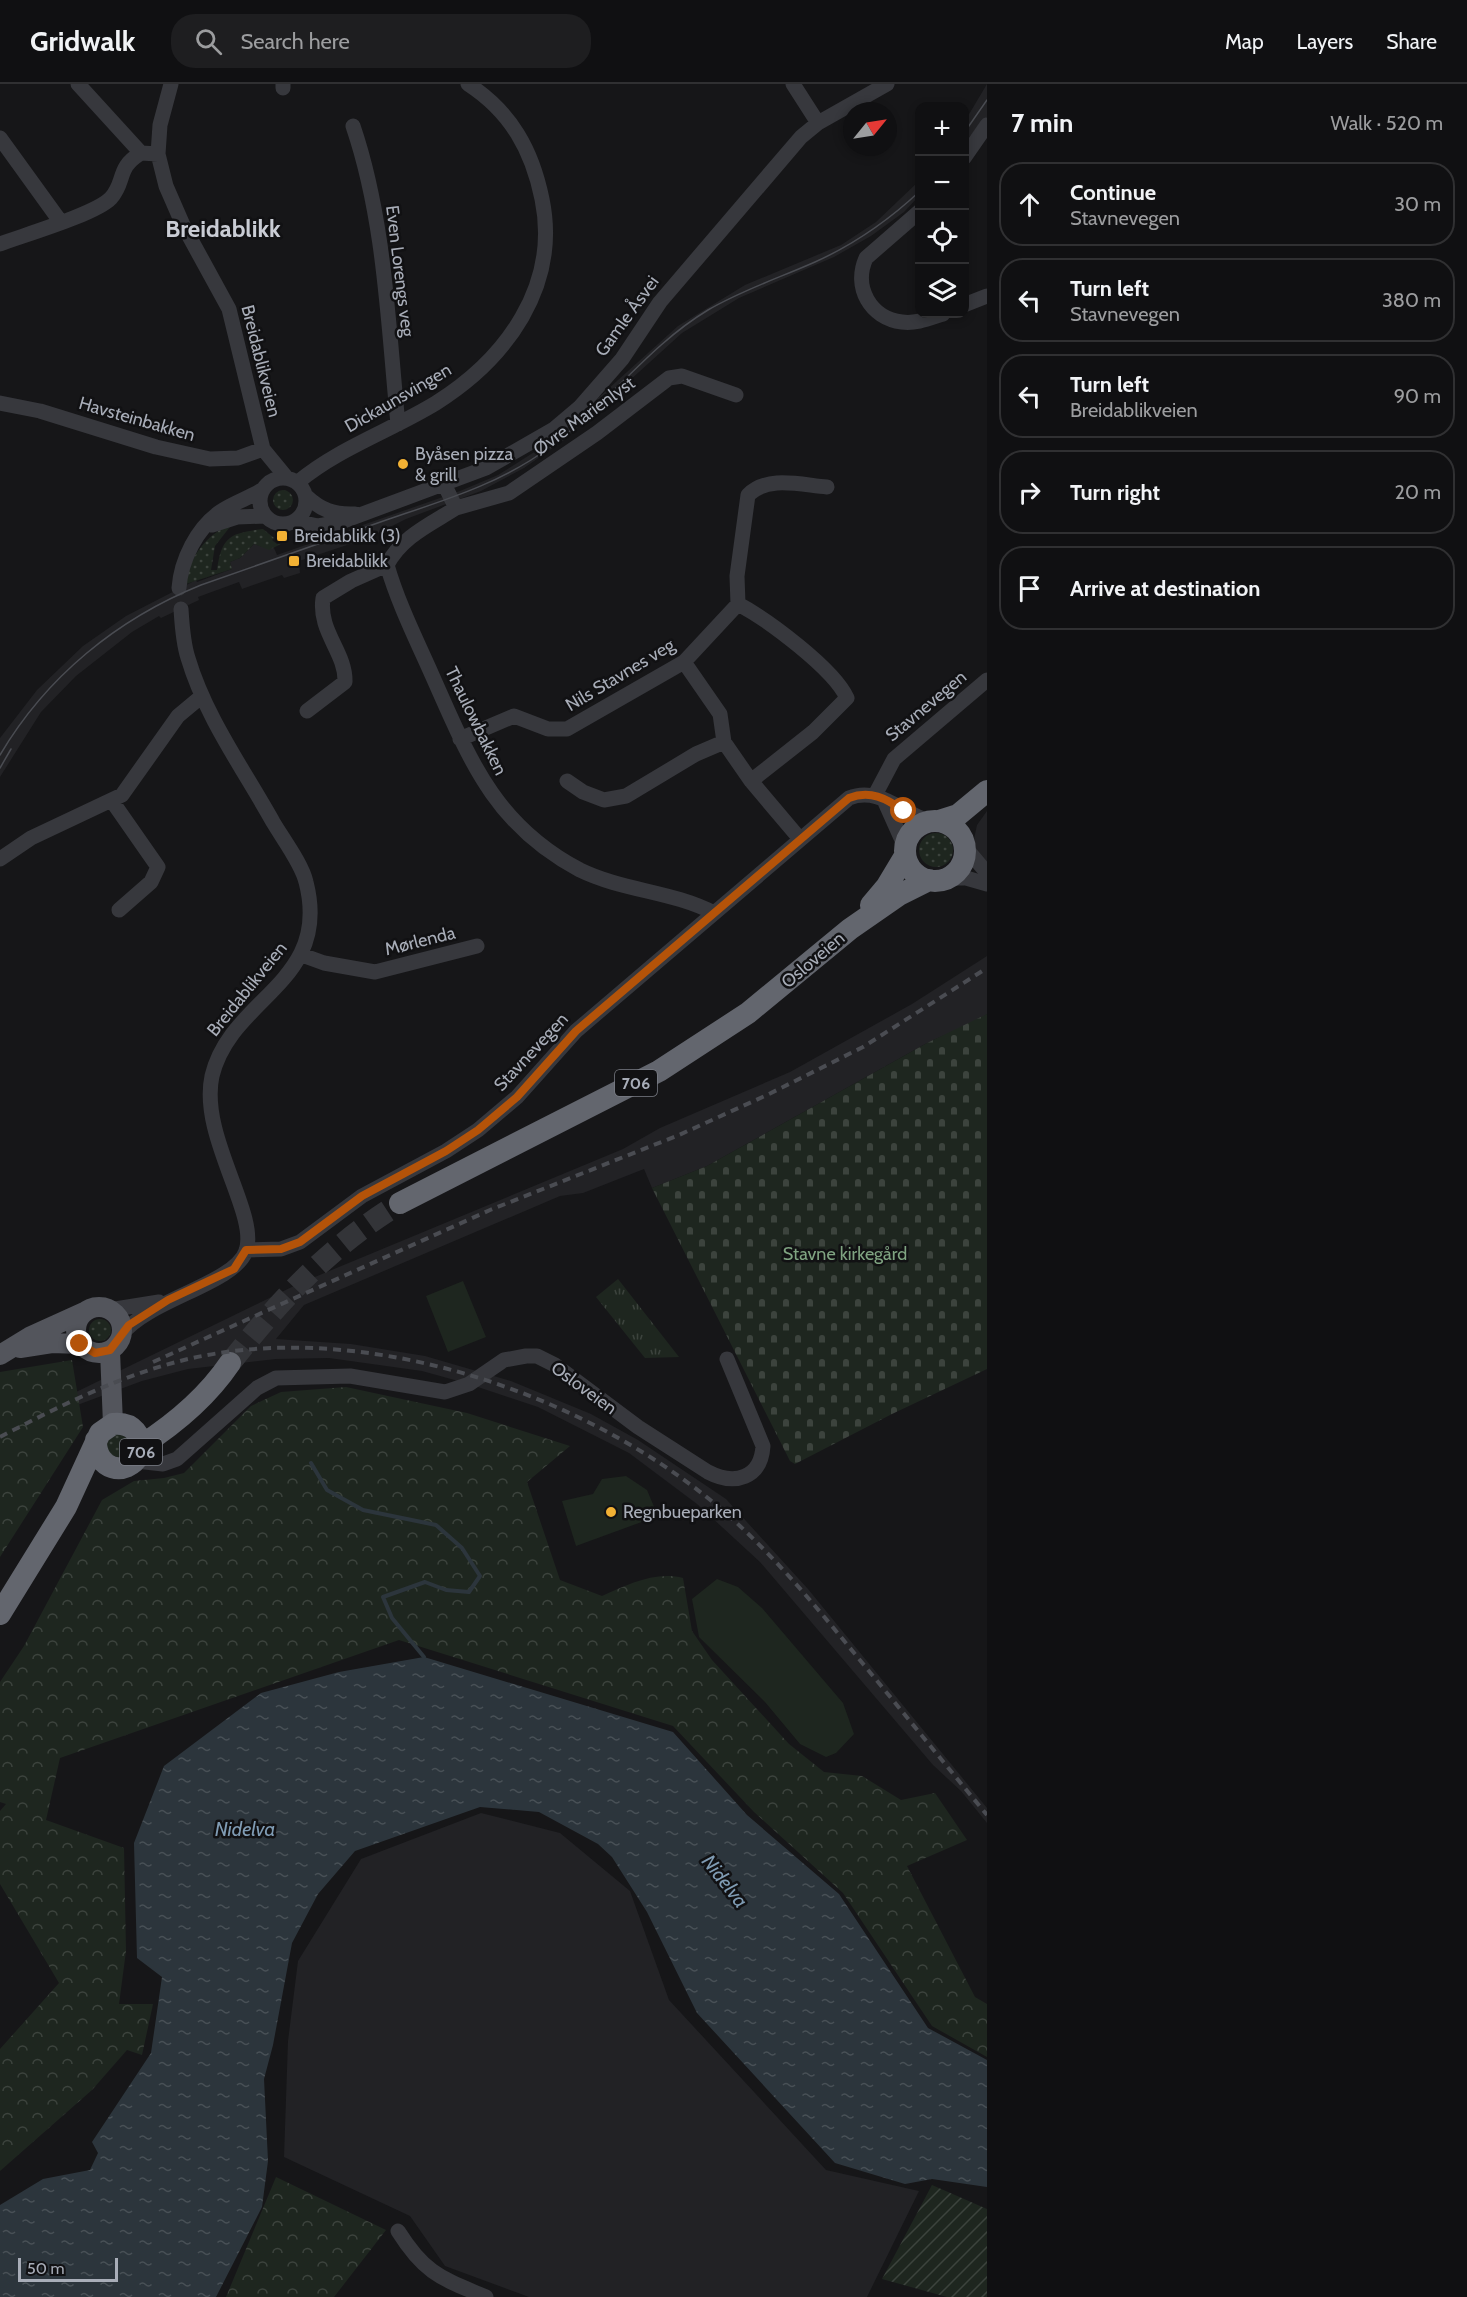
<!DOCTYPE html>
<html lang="en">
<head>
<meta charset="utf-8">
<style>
	body { margin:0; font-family:Cabin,sans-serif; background:#1e1e20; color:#f1f3f6 }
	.controls { position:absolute; right:18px; top:18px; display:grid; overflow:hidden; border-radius:12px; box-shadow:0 3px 9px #0003 }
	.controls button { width:54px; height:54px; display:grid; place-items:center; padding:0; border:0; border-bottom:2px solid #303032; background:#101012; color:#f1f3f6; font:30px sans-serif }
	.compass { position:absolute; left:843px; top:18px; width:54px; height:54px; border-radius:50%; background:#101012; box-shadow:0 3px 9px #0003; rotate:60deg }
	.scale { position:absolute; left:18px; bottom:15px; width:100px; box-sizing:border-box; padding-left:6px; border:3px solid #a8adb8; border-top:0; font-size:16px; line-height:21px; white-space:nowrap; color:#a8adb8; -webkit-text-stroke:4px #111113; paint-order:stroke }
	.stop { position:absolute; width:18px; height:18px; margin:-14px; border:4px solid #b45309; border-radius:50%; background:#fff }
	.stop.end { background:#b45309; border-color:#fff; box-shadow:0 2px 6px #0008 }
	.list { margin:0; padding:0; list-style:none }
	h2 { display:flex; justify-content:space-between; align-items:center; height:78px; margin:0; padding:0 24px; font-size:26px }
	h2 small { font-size:20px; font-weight:400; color:#9c9d9f }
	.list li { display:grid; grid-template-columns:39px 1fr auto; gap:18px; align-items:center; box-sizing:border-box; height:84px; margin:0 12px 12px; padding:0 12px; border:2px solid #303032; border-radius:24px }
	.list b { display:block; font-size:22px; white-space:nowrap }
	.list p { margin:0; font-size:20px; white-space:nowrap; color:#9c9d9f }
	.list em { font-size:20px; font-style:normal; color:#9c9d9f }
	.icon { flex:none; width:33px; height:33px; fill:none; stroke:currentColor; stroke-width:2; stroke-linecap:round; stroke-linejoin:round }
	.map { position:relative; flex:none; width:987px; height:2213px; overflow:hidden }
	header { display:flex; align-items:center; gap:36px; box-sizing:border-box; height:84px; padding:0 30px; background:#101012; border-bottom:2px solid #303032 }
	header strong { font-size:28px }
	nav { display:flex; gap:33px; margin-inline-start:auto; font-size:21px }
	.search { width:420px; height:54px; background:#1e1e20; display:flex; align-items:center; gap:15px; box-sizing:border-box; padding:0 21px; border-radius:24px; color:#9c9d9f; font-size:22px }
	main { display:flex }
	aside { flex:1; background:#101012 }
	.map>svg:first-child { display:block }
	.built { fill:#222225 }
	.grass { fill:url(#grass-dots) }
	.forest { fill:url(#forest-crowns) }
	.cemetery { fill:url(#cemetery-stones) }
	.park { fill:url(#park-tufts) }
	.garden { fill:url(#garden-furrows) }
	.pitch { fill:#1e261f }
	.water { fill:url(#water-ripples) }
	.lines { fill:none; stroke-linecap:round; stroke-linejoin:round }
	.stream { stroke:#2c353c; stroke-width:4 }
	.highway-tunnel { stroke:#333438; stroke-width:22; stroke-dasharray:22 11; stroke-linecap:butt }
	.minor { stroke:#37383d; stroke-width:15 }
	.major { stroke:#53555c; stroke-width:20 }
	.highway { stroke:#63666e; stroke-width:22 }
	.tram { stroke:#4a4c52; stroke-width:1.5 }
	.rail { stroke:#4a4c52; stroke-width:4; stroke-dasharray:8 6; stroke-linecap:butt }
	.route { stroke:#b45309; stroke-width:8 }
	.poi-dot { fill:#f2b134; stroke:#111113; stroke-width:2 }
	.labels { text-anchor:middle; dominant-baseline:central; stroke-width:5; stroke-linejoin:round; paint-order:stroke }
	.shield { fill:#111113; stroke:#7b7e86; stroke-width:1.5 }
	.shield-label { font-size:16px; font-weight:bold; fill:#a8adb8 }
	.street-label { font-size:18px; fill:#a8adb8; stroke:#111113 }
	.poi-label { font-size:18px; fill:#a8adb8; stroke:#111113; text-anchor:start }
	.park-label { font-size:18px; fill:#7fa381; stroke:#111113 }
	.water-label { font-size:20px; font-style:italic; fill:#7f9bb3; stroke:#111113 }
	.district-label { font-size:24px; font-weight:bold; fill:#c9ccd4; stroke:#111113 }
</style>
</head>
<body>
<header>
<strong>Gridwalk</strong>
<div class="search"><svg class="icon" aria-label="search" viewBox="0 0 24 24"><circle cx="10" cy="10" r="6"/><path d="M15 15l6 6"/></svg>Search here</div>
<nav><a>Map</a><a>Layers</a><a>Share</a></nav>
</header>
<main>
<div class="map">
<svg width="987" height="2213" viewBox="0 0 987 2213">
	<defs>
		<pattern id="grass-dots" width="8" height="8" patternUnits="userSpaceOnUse" patternTransform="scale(1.5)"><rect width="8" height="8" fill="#1e261f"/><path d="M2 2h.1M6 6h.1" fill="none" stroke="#3c433d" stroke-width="1.8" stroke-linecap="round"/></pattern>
		<pattern id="forest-crowns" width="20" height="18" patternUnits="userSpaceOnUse" patternTransform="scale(1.5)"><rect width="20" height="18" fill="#1e261f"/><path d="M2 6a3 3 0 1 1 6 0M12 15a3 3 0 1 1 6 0" fill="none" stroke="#3c433d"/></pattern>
		<pattern id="cemetery-stones" width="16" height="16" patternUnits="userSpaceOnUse" patternTransform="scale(1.5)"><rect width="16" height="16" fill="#1e261f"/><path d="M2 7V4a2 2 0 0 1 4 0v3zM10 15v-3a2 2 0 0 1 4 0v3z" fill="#3c433d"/></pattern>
		<pattern id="park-tufts" width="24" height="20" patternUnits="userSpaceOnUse" patternTransform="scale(1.5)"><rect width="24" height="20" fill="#1e261f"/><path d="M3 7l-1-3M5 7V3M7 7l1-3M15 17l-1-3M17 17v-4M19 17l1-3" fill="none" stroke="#3c433d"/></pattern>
		<pattern id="garden-furrows" width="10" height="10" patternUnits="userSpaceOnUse" patternTransform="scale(1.5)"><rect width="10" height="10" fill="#1e261f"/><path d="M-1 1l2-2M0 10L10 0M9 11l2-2" fill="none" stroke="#3c433d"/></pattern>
		<pattern id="water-ripples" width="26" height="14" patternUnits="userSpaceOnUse" patternTransform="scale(1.5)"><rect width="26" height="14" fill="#2c353c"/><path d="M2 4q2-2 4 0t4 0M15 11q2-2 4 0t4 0" fill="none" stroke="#485056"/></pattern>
	</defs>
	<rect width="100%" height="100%" fill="#161618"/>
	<path class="built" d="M987 0V33L965 58V37Z
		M919 97V112L904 128 871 152 834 173 739 214 682 249 564 356 524 384 481 407 406 435 368 454 299 477 300 489 284 494 282 491 242 505 239 498 198 513 199 516 161 534 159 532 132 548 76 592 41 628 0 693V654L37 606 83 562 126 532 196 496 197 498 232 485 230 478 240 474 254 460 269 465 274 464 277 471 460 407 498 391 547 360 678 242 745 201 841 161 876 138Z
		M987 727V782L976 765 974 755 977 741Z
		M987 872V930L980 935 927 959 707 1082 652 1104 644 1085 583 1109 560 1112 304 1221 276 1255 351 1260 425 1272 511 1297 591 1330 638 1356 726 1415 808 1505 987 1724V1739L961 1707 933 1681 760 1478 697 1420 629 1369 538 1323 469 1300 422 1287 329 1274 276 1275 188 1285 142 1297 80 1320 0 1360V1345L298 1200 623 1065 660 1044 790 988 912 920Z
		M481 1729 560 1749 630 1807 669 1916 826 2086 919 2107 867 2213H529L445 2182 410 2132 284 2073 288 1957 298 1877 361 1775Z"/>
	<path class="grass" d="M273 416a10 10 0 1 1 20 0a10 10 0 1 1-20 0Z
		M233 439 215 462 211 486H217C222 452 230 449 263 445L274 454 272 456 277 460H281L269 466 254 460 240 474 230 478 232 485 186 500C190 471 206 451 233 439Z
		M919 766a17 17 0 1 1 34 0a17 17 0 1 1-34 0Z
		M89 1246a11 11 0 1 1 22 0a11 11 0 1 1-22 0Z
		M107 1361a12 12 0 1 1 24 0a12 12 0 1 1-24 0Z"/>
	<path class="forest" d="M72 1276 83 1343 0 1473V1288Z
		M346 1303 467 1329 570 1362 527 1398 560 1496 602 1512C627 1501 655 1487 683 1494L692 1547 712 1576 789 1660 824 1688 862 1692 901 1716 935 1709 967 1756 907 1782 975 1913 987 1920V1973L932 1942 843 1809 754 1728 673 1642 399 1556 60 1674 46 1736 124 1764 126 1867 119 1920H153L142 1971 127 1966 92 2006 0 2087V1965L59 1899 0 1800V1727L6 1720 0 1718V1598L24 1562 102 1416 134 1397 164 1394 184 1389 251 1322 281 1308Z
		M276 2093 386 2146 334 2213H226Z"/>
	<path class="cemetery" d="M987 930V1285L892 1330 795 1380 790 1377 652 1104 707 1082 927 959Z"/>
	<path class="park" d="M618 1195 679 1273 645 1274 596 1213Z"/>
	<path class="garden" d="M932 2101 987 2125V2213H947L882 2195Z"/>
	<path class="pitch" d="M463 1197 486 1253 448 1268 426 1212Z
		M626 1392 647 1406 658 1432 576 1462 562 1417 593 1410 602 1395Z
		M717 1495 738 1503 762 1524 843 1619 854 1650 836 1669 826 1673 800 1660 765 1618 699 1553 692 1515Z"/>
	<path class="water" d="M424 1573 673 1648 747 1731 839 1810 928 1944 987 1976V2103L932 2095 905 2100 835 2079 697 1929 647 1828 612 1773 598 1760 539 1728 480 1723 355 1767 318 1810 292 1859 273 1961 264 1995 268 2077 262 2123 216 2213H0V2121L43 2095 90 2086 98 2069 92 2058 151 1969 162 1893 137 1874 134 1759 164 1682 261 1609 339 1588Z"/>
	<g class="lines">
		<path class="stream" d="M311 1379 327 1406 363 1426 436 1441 462 1464 480 1492 469 1508 446 1506 425 1498 383 1513 392 1534 424 1573"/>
		<path class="highway-tunnel" d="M230 1279C281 1215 330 1162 400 1119"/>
		<path class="minor" d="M78 0 141 69
			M171 0 160 41 158 70 166 102 183 141 229 225 263 365 286 393
			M793 0 818 39
			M283 4V0
			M353 42C385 136 388 241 398 340
			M0 54 60 137
			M964 74 987 41
			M920 127 866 174C853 203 870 234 902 238 916 240 930 234 943 230
			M0 160C24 151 96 130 111 114 126 97 116 84 141 69L158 70
			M964 221 987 212
			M0 319 40 327 156 363 210 375 238 374 263 365
			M260 417a23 23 0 1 1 46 0a23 23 0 1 1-46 0Z
			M298 398C339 364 390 347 436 319 506 275 560 202 542 115 532 66 511 28 468 0
			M444 400 456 424C431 440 401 453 387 481 398 519 416 555 432 591 469 674 494 741 580 786 623 807 672 807 714 829
			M306 412C321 426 334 431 355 430
			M456 424 509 409 597 349 669 294 682 292 736 311
			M295 437 318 442 341 438 486 384 554 345 580 323 622 275 660 218 801 53 818 39 887 0
			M212 441 237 433 265 432
			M179 504C181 476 197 444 220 428 233 419 249 414 262 406
			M738 520C767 535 834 585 847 614L813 648 751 697
			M684 578 720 630 724 658 751 697 800 755
			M307 627 345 598C346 568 318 548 323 514L351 497 387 481
			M460 655 514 632 548 645H567L684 578 738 520 737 492 748 411C768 391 801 401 827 403
			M567 697 583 708 604 716 626 712 696 670 724 658
			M875 711 894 675 987 596
			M884 716 905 763
			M112 717 158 783 151 798 119 826
			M965 763 987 789
			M0 775 31 754 122 711 178 632 202 612
			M947 794H966L987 800
			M302 871 324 879 375 888 477 862
			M246 1166 281 1165 300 1158 362 1112 446 1067 478 1046 517 1013 576 947 849 714C879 702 901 729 929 737
			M109 1226 159 1218
			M121 1251C149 1215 234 1200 246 1167 259 1130 199 1052 212 992 231 913 332 899 306 798 302 780 283 755 273 738 244 686 205 632 188 574 183 559 182 541 181 525
			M136 1377 163 1380 177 1375 257 1304 276 1294 350 1292 445 1308 469 1300 504 1276 526 1272H537L555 1281 638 1343 708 1388C735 1402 761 1394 763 1362L727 1275
			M398 2147C425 2190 441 2194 486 2213"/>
		<path class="major" d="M76 1246a23 23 0 1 1 46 0a23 23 0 1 1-46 0Z
			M20 1264 52 1259 80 1260
			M110 1267 113 1340
			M0 1271 31 1252 84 1228"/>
		<path class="highway" d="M939 737 958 731 987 707
			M905 767a30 30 0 1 1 60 0a30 30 0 1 1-60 0Z
			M871 821 887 802 905 772
			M400 1119 659 987 748 929 850 845 899 811 929 796
			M142 1361C176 1339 207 1313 230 1279
			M0 1530 66 1423 100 1349 113 1340C133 1338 143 1351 140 1370 126 1395 95 1385 96 1356"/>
		<path class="tram" d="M964 49 987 16
			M0 671C46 593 117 535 201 501 263 479 326 457 389 435 445 416 502 399 550 363 606 322 648 262 708 226 742 206 779 194 815 178 855 160 889 136 920 107
			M0 684 11 665"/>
		<path class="rail" d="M153 1278 490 1126 679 1051 767 1011 863 963 987 884
			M0 1353C58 1323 117 1293 180 1277 356 1232 577 1306 714 1419 768 1464 814 1520 859 1575 902 1627 944 1679 987 1731"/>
	</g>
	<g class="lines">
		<path class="route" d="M80 1260 95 1269 110 1266 129 1241 168 1216 234 1185 246 1166 281 1165 300 1158 362 1112 446 1067 478 1046 517 1013 576 947 849 714C870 706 886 714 904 727"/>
	</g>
	<g class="poi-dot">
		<circle cx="403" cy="380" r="6"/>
		<rect x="276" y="446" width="12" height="12" rx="3"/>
		<rect x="288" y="471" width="12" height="12" rx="3"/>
		<circle cx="611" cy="1428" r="6"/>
	</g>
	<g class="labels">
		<g class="shield">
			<rect x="615" y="986" width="42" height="26" rx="4.5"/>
			<rect x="120" y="1355" width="42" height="26" rx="4.5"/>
		</g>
		<g class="shield-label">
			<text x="636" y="999">706</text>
			<text x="141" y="1368">706</text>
		</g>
		<g class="street-label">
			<text transform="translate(400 187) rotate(83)">Even Lorengs veg</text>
			<text transform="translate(627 232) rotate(-54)">Gamle Åsvei</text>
			<text transform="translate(261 277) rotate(76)">Breidablikveien</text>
			<text transform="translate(398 314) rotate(-30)">Dickaunsvingen</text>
			<text transform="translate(584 332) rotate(-36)">Øvre Marienlyst</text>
			<text transform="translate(137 335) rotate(16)">Havsteinbakken</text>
			<text transform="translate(620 591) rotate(-31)">Nils Stavnes veg</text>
			<text transform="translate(926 622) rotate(-40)">Stavnevegen</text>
			<text transform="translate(476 637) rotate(64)">Thaulowbakken</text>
			<text transform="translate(420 857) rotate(-14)">Mørlenda</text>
			<text transform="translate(813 876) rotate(-40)">Osloveien</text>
			<text transform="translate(247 905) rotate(-51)">Breidablikveien</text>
			<text transform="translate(531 968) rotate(-47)">Stavnevegen</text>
			<text transform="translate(584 1304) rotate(36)">Osloveien</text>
		</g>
		<g class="poi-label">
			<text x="415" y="370">Byåsen pizza<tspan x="415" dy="21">&amp; grill</tspan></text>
			<text x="294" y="452">Breidablikk (3)</text>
			<text x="306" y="477">Breidablikk</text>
			<text x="623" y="1428">Regnbueparken</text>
		</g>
		<g class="park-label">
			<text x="845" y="1170">Stavne kirkegård</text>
		</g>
		<g class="water-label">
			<text x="245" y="1745">Nidelva</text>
			<text transform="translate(725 1797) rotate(52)">Nidelva</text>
		</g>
		<g class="district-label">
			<text x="223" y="144">Breidablikk</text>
		</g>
	</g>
</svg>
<div class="controls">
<button>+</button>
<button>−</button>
<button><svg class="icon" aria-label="locate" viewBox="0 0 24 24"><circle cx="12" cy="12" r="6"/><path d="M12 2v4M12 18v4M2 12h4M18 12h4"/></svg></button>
<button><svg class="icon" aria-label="layers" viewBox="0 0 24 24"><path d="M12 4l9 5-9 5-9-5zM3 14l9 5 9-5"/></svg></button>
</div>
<svg class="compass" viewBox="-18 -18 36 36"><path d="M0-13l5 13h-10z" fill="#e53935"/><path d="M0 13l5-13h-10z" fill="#9c9d9f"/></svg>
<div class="scale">50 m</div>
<div class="stop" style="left:904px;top:727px"></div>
<div class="stop end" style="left:80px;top:1260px"></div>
</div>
<aside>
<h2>7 min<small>Walk · 520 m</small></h2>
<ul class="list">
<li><svg class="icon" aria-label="ahead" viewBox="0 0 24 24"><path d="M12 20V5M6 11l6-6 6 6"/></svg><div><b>Continue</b><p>Stavnevegen</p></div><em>30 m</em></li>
<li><svg class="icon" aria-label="left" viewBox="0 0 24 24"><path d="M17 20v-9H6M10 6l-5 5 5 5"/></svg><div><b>Turn left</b><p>Stavnevegen</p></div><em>380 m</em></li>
<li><svg class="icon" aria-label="left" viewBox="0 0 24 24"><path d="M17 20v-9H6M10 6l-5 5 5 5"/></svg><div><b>Turn left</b><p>Breidablikveien</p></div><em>90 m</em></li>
<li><svg class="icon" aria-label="right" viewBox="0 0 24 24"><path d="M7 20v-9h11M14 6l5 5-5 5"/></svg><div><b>Turn right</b></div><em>20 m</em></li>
<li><svg class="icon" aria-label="arrive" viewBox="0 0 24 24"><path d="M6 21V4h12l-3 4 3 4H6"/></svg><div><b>Arrive at destination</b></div></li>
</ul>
</aside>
</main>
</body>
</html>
